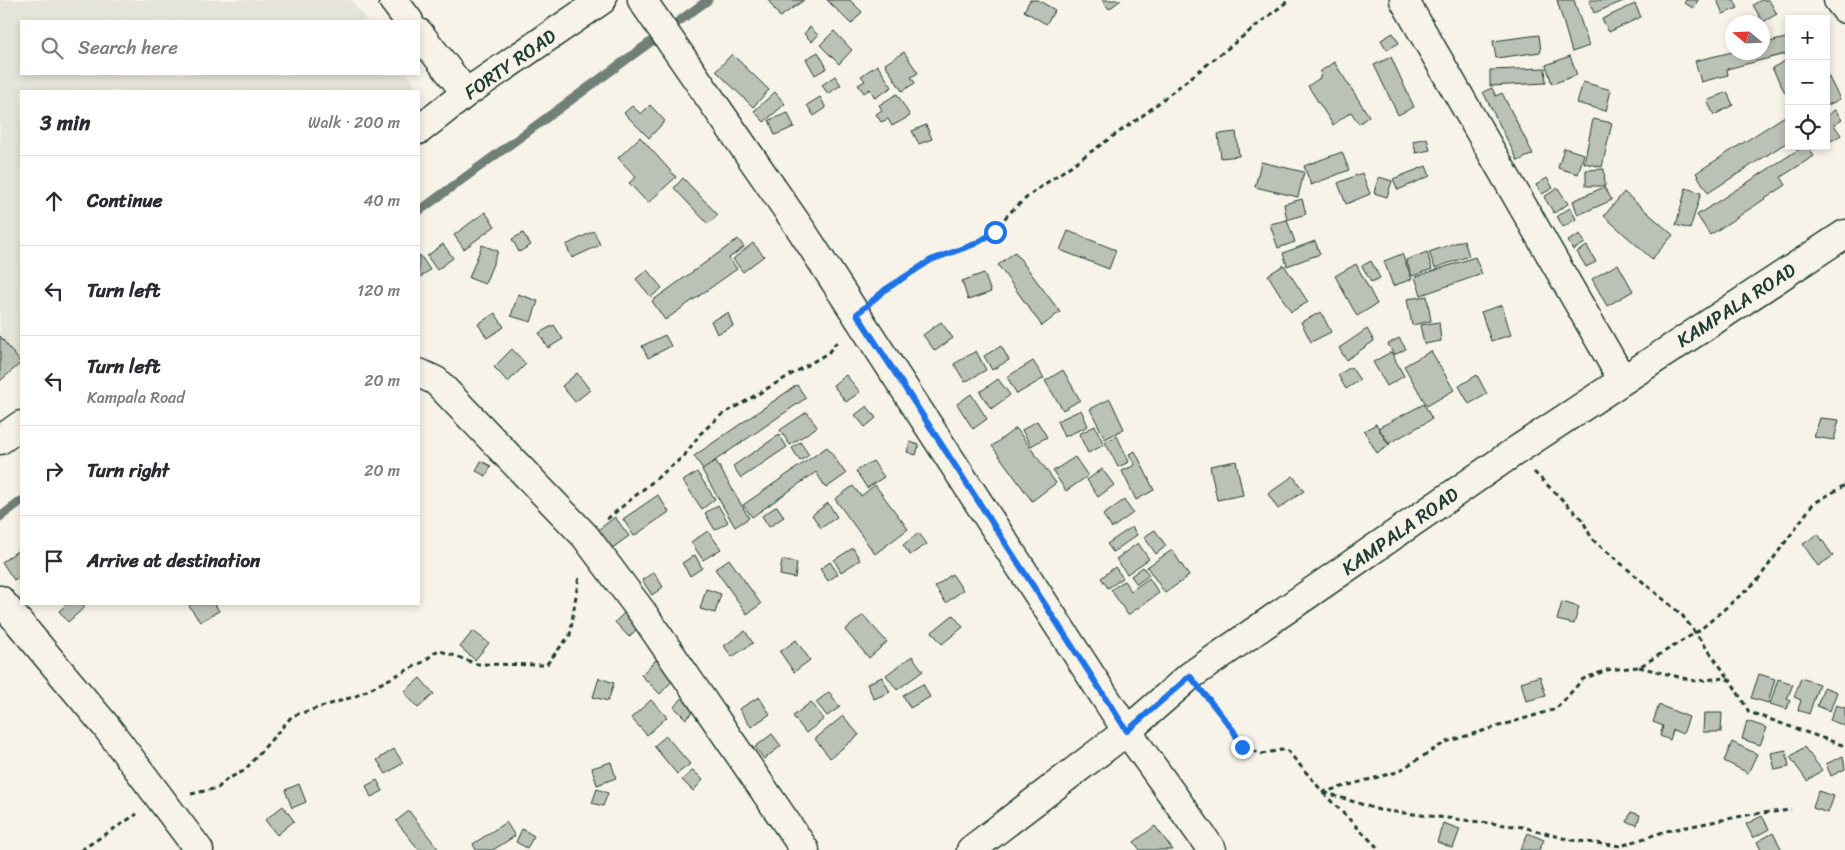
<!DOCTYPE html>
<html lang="en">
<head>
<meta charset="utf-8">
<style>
	body { margin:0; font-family:Sriracha,sans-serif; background:#f2f2f3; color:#2b2b33 }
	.controls { position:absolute; right:15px; top:15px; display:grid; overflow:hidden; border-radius:0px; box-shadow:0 2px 8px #0003 }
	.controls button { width:45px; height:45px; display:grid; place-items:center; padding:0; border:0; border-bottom:1px solid #e1e1e2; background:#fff; color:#2b2b33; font:25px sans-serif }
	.compass { position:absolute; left:1725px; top:15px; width:45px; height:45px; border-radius:50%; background:#fff; box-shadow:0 2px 8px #0003; rotate:289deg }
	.stop { position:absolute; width:15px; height:15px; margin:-11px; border:4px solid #1a73e8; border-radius:50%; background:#fff }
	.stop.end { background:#1a73e8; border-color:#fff; box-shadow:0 1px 5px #0008 }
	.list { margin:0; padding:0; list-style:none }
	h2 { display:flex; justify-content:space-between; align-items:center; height:65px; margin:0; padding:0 20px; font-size:21px }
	h2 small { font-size:16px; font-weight:400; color:#7c7c81 }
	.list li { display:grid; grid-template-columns:32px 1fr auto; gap:15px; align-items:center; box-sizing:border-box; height:90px; padding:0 20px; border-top:1px solid #e1e1e2 }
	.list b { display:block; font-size:19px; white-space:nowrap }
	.list p { margin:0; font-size:16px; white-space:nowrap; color:#7c7c81 }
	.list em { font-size:16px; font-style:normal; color:#7c7c81 }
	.icon { flex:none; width:28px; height:28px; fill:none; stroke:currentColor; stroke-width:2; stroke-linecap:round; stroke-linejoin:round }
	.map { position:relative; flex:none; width:1845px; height:850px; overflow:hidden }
	.search { position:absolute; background:#fff; box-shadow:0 2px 8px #0003; left:20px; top:20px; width:400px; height:55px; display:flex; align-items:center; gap:12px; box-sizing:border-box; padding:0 18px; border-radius:0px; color:#7c7c81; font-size:19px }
	.panel { position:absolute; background:#fff; box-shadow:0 2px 8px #0003; left:20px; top:90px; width:400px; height:515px; border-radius:0px }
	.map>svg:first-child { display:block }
	.built { fill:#e5e4d9 }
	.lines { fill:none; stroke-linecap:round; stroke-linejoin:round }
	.stream { stroke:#6f8077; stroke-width:9 }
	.building { fill:#bbc1b6; stroke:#1f3d34 }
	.minor-casing { stroke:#1f3d34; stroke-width:31 }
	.path { stroke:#1f3d34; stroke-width:3; stroke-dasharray:5 4; stroke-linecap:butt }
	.minor { stroke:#f7f3e8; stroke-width:28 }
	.route { stroke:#1a73e8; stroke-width:6 }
	.labels { text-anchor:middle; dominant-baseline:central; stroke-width:5; stroke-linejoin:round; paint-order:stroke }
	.street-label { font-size:19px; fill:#1f3d34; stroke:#f7f3e8 }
</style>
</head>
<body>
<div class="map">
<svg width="1845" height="850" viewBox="0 0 1845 850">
	<rect width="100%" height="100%" fill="#f7f3e8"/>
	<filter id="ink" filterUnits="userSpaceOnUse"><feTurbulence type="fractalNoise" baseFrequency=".02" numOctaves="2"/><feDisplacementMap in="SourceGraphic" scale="10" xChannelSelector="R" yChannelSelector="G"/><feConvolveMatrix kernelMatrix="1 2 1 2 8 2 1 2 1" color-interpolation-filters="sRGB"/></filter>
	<g filter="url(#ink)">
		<path class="built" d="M0 0H351L367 21H21V74H407L416 85 407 91H21V364L0 380Z"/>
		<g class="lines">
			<path class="stream" d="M419 211 708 0
				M0 517 21 501"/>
		</g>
		<path class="building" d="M768 0H804L780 17Z
			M827 0H850L862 12 851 24Z
			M1030 0H1038L1055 10 1046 24 1024 11Z
			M1102 0H1121L1109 9Z
			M1557 0H1574L1589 46 1572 52Z
			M1591 0H1626L1594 13 1589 1Z
			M1686 0H1698L1694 8 1684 3Z
			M1717 0H1734L1738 8 1723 14Z
			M1761 0H1769L1777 14 1763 22 1753 5Z
			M1635 4 1641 17 1609 32 1602 19Z
			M810 27 818 35 812 42 804 34Z
			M834 31 852 50 839 64 820 45Z
			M1393 33 1399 43 1387 50 1381 40Z
			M1539 35 1541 52 1496 58 1493 41Z
			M1789 37V53L1727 69 1728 75 1701 82 1695 61 1732 52H1762V44Z
			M818 52 827 68 815 75 806 59Z
			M904 52 918 73 911 77 915 83 902 91 885 64Z
			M732 54 769 90 753 107 716 71Z
			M1570 56 1577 75 1552 84 1546 65Z
			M1391 57 1414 107 1398 115 1374 65Z
			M1789 59V100L1772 68Z
			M1334 62 1369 116 1359 124 1351 112 1333 125 1308 86 1320 78 1321 71Z
			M877 65 892 87 875 98 870 89 864 93 858 85 865 81 861 76Z
			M1545 68 1546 83 1490 86V70Z
			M1826 72 1840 99 1826 106Z
			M835 76 841 85 828 94 822 85Z
			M1583 82 1611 90 1606 111 1577 103Z
			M1492 88 1496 96 1502 93 1533 154 1518 161 1483 92Z
			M775 92 785 104 764 122 754 111Z
			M1727 92 1733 105 1714 115 1707 101Z
			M897 94 910 116 892 126 888 119 881 122 876 114 882 110 879 105Z
			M820 97 826 108 814 116 807 105Z
			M650 105 665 121 649 138 624 113 632 106 641 114Z
			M1835 110 1842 120 1834 125 1841 135 1826 144V116Z
			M788 113 794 127 775 135 769 120Z
			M1785 116 1789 122V141L1708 193 1696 173Z
			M1593 119 1612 123 1602 167 1584 163Z
			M926 125 932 139 919 144 912 131Z
			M1236 132 1239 156 1221 158 1218 134Z
			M640 137 676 177 648 203 629 183 636 177 618 158Z
			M1427 138 1430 150 1416 153 1413 141Z
			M1804 146H1807L1814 156 1781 177 1786 185 1710 235 1697 215Z
			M1564 148 1584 154 1578 174 1558 168Z
			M1342 152 1349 170 1311 185 1304 166Z
			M1261 162 1304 172 1298 197 1255 187Z
			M1426 166 1430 176 1398 190 1393 179Z
			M1604 169 1605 186H1586V170Z
			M1362 173 1370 194 1346 204 1338 183Z
			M1379 177 1392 181 1387 197 1374 193Z
			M683 178 718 215 708 224 674 188Z
			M1547 178 1553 188 1542 194 1536 185Z
			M1604 187 1612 200 1578 215 1573 201Z
			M1558 188 1568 204 1554 213 1544 197Z
			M1686 188 1701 193 1690 229 1676 225Z
			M1624 192 1673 235 1652 259 1604 216Z
			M1302 199 1306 214 1287 220 1284 204Z
			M1570 208 1576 219 1563 227 1557 216Z
			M485 212 495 226 464 249 454 235Z
			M1287 220 1295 242 1278 248 1270 224Z
			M594 231 600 245 572 258 566 245Z
			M1068 231 1116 250 1109 269 1060 250Z
			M523 233 531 245 519 252 512 239Z
			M1580 234 1585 243 1573 250 1568 241Z
			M738 239 744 247 729 258 737 269 665 320 652 301Z
			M1464 240 1469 256 1435 268 1429 252Z
			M1315 241 1320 254 1287 266 1283 253Z
			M753 243 764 256 743 272 733 259Z
			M443 244 453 258 437 270 427 256Z
			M482 245 498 251 485 284 469 278Z
			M1587 246 1596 262 1586 267 1577 252Z
			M1015 252 1060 312 1042 326 998 265Z
			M1427 252 1432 269 1412 276 1406 260Z
			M1402 254 1412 279 1393 286 1384 261Z
			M420 255 430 270 419 278V256Z
			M1475 257 1482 274 1421 295 1415 277Z
			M1371 261 1380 278 1371 282 1362 266Z
			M1356 264 1377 304 1357 316 1335 276Z
			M1618 264 1633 291 1607 306 1592 279Z
			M1284 265 1308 302 1291 312 1268 275Z
			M647 270 662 288 651 297 636 279Z
			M984 273 991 292 968 300 962 281Z
			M518 294 538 301 531 322 511 316Z
			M1427 296 1431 321 1412 325 1407 299Z
			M1502 305 1511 335 1491 341 1481 312Z
			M1321 312 1331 332 1311 342 1301 322Z
			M495 313 504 327 487 338 478 324Z
			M728 313 733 326 717 334 711 321Z
			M941 322 953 338 935 351 923 335Z
			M1439 322 1441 341 1424 344 1420 325Z
			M554 325 563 339 548 348 539 333Z
			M1367 329 1374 341 1346 360 1339 348Z
			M665 335 671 346 648 358 642 346Z
			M0 336 21 363 0 381Z
			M1399 338 1406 349 1394 355 1388 344Z
			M1001 346 1009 360 992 370 984 356Z
			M512 349 526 364 508 382 494 367Z
			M976 351 986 370 965 382 954 364Z
			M1431 351 1454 390 1427 406 1404 366Z
			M1391 352 1404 376 1387 386 1373 362Z
			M1033 361 1044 378 1017 394 1007 377Z
			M1351 367 1360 380 1346 389 1338 375Z
			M1063 370 1080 400 1063 410 1045 381Z
			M577 373 590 390 575 402 562 386Z
			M846 375 860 392 846 402 833 385Z
			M1477 375 1487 394 1469 404 1459 386Z
			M998 379 1010 395 991 409 980 392Z
			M797 385 806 398 703 469 694 456Z
			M971 394 987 419 973 429 957 404Z
			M1110 399 1124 429 1105 439 1090 409Z
			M1424 404 1432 419 1388 444 1378 428Z
			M867 406 876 418 865 427 855 415Z
			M1081 410 1088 426 1064 437 1057 421Z
			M807 412 817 427 790 445 780 430Z
			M1820 418 1839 420 1834 440 1814 437Z
			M1037 421 1047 437 1031 446 1022 430Z
			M1376 424 1390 445 1377 453 1364 431Z
			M1095 426 1104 445 1088 453 1079 434Z
			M1016 428 1056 483 1032 501 992 446Z
			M779 435 787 447 741 478 733 466Z
			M1117 436 1129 462 1118 467 1105 442Z
			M800 442 809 455 800 461 792 448Z
			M910 442 919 445 916 455 907 452Z
			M827 447 846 474 826 488 816 472 752 517 743 505Z
			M1135 451 1154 490 1136 500 1122 471 1135 465 1129 454Z
			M1075 457 1088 476 1066 491 1053 471Z
			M481 461 491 466 486 476 476 471Z
			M716 461 749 518 735 527 702 470Z
			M873 461 884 477 867 488 856 471Z
			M1236 461 1243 495 1217 500 1210 466Z
			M1102 469 1114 485 1098 497 1087 480Z
			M697 472 715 499 702 509 683 481Z
			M1293 476 1304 491 1278 509 1268 494Z
			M875 485 908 529 875 554 835 499 853 486 861 496Z
			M658 495 669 512 634 536 623 519Z
			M1124 500 1133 513 1112 528 1103 515Z
			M828 503 837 517 821 528 812 515Z
			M718 505 728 522 715 530 705 513Z
			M777 506 784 517 769 527 762 516Z
			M615 517 629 536 611 549 598 530Z
			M1132 527 1137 535 1113 552 1107 544Z
			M1155 530 1166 546 1156 554 1144 537Z
			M708 531 721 549 703 560 691 542Z
			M919 533 927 544 910 555 903 545Z
			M1818 534 1833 556 1818 566 1803 544Z
			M1138 543 1149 559 1127 574 1116 559Z
			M853 548 860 560 841 572 834 560Z
			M20 549 21 576 14 580 2 562Z
			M1172 550 1189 576 1165 593 1147 567Z
			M695 555 702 568 690 576 682 563Z
			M729 559 761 604 747 614 715 569Z
			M782 560 797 563 795 578 780 575Z
			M830 562 838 574 828 581 820 569Z
			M1115 567 1123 578 1108 588 1101 578Z
			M1143 567 1149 575 1137 584 1131 576Z
			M654 572 663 587 652 595 642 580Z
			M952 574 963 590 946 603 935 587Z
			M1149 578 1159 593 1128 615 1111 590 1124 581 1131 591Z
			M706 589 721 594 715 613 700 609Z
			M1562 602 1579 607 1574 624 1557 620Z
			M67 604H82L85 607 68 622 59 611Z
			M192 604H215L219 611 200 622 189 606Z
			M628 609 642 624 629 637 615 622Z
			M863 615 887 642 869 658 845 630Z
			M953 615 963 627 942 644 932 632Z
			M473 631 489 643 475 660 460 647Z
			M745 631 753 643 732 657 724 646Z
			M796 640 810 660 794 672 780 652Z
			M912 656 923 671 897 690 886 675Z
			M656 660 675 678 660 694 641 675Z
			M1759 674 1775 679 1768 703 1751 698Z
			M1540 676 1546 696 1526 701 1521 682Z
			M882 677 890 692 874 699 867 684Z
			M420 678 434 694 418 708 404 692Z
			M599 678 614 683 608 701 593 697Z
			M1801 678 1819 684 1809 714 1798 710 1801 700 1794 697Z
			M1778 679 1793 684 1787 699 1790 700 1787 709 1770 704Z
			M923 684 930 697 910 708 903 695Z
			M1824 687 1837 692 1830 711 1817 706Z
			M829 692 840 707 827 716 816 702Z
			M686 694 698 706 686 719 674 707Z
			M759 697 770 714 751 727 739 709Z
			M651 700 667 717 647 735 631 718Z
			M811 702 824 719 806 733 793 716Z
			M1659 705 1689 717 1683 734 1673 730 1670 740 1660 736 1663 726 1653 722Z
			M1836 705 1845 708V726L1830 720Z
			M1704 713H1722L1721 732H1703Z
			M843 716 859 735 830 758 815 739Z
			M1747 721 1767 728 1760 745 1742 739Z
			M772 734 781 746 764 759 755 747Z
			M666 736 690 764 677 774 654 746Z
			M1732 742 1757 754 1748 773 1724 761Z
			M1804 747 1822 770 1807 781 1790 757Z
			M394 749 403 763 386 774 377 760Z
			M1786 750 1789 767 1775 770 1771 753Z
			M1843 756 1845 769 1831 776 1826 764Z
			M611 762 616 778 597 785 592 768Z
			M693 770 703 780 693 791 682 780Z
			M377 780 383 791 371 797 366 786Z
			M299 784 306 802 292 808 285 790Z
			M597 789 608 793 603 806 592 803Z
			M1818 791 1834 796 1828 813 1813 808Z
			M283 806 294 821 277 835 265 820Z
			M409 811 439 850H419L396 821Z
			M1631 812 1640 815 1637 825 1627 822Z
			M1762 816 1769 829 1753 838 1746 824Z
			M506 822 515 836 493 850H476L473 844Z
			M1443 823 1460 829 1453 848 1437 842Z
			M1155 826 1173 850H1140L1134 842Z
			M522 829 534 836 527 848 516 842Z
			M1528 833 1544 840 1539 850H1520Z
			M1773 833 1782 850H1761L1757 842Z"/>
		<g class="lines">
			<defs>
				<path id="minor" d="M393 0 409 21
					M642 0 802 231 1127 731 1212 850
					M1404 0 1622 379
					M1838 0 1845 9
					M419 33 466 93
					M419 130 466 93 602 0
					M419 373 436 381 585 536 642 612 805 850
					M0 440 21 425
					M0 600 105 725 199 850
					M971 850 1127 731 1190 676 1514 452 1845 234"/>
			</defs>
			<use href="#minor" class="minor-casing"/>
			<path class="path" d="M876 297 931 260 975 244 995 232 1008 214 1032 193 1142 116 1289 0
				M1534 472 1582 519 1592 539 1682 615 1731 681
				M607 519 684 456 700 434 720 416 828 353 839 339
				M1639 667 1695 681 1725 678 1731 681 1749 712 1845 746
				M1208 697 1233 730 1242 747 1262 754 1286 749 1323 792 1397 772 1446 742 1556 709 1583 679 1607 670 1639 667 1700 630 1757 581 1813 504 1845 485
				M1324 792 1379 810 1523 827 1570 840 1621 846 1666 831 1753 814 1791 810
				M1323 793 1380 850
				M191 794 218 788 227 779 244 771 292 716 356 696 423 662 438 650 477 664 546 665 570 635 579 576
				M81 850 137 814"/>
			<use href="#minor" class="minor"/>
		</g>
	</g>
	<g class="lines" filter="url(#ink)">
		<path class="route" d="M995 232 975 244 931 260 886 289 857 314 1127 731 1190 676 1233 730 1242 747"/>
	</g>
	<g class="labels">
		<g class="street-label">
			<text transform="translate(510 64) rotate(-35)">FORTY ROAD</text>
			<text transform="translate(1736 305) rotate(-33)">KAMPALA ROAD</text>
			<text transform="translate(1400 531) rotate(-35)">KAMPALA ROAD</text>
		</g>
	</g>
</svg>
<div class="controls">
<button>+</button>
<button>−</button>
<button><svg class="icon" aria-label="locate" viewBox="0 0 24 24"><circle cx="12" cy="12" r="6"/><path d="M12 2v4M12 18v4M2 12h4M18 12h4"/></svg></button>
</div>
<svg class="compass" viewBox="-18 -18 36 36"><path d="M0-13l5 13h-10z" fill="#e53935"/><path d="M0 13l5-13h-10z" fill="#7c7c81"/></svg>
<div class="stop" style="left:995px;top:232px"></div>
<div class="stop end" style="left:1242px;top:747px"></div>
<div class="search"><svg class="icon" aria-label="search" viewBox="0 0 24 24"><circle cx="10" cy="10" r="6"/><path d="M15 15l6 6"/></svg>Search here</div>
<section class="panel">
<h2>3 min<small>Walk · 200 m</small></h2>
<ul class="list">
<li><svg class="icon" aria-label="ahead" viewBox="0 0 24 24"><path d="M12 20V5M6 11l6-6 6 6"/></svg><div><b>Continue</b></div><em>40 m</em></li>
<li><svg class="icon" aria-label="left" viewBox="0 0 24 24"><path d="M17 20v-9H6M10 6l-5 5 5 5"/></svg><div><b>Turn left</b></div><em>120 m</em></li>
<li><svg class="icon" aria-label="left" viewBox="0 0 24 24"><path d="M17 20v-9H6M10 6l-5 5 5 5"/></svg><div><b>Turn left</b><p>Kampala Road</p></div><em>20 m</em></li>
<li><svg class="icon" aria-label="right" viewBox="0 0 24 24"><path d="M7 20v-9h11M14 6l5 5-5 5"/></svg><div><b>Turn right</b></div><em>20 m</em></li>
<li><svg class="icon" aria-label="arrive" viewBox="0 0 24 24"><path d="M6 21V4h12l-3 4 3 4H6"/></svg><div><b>Arrive at destination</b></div></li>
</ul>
</section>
</div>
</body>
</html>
